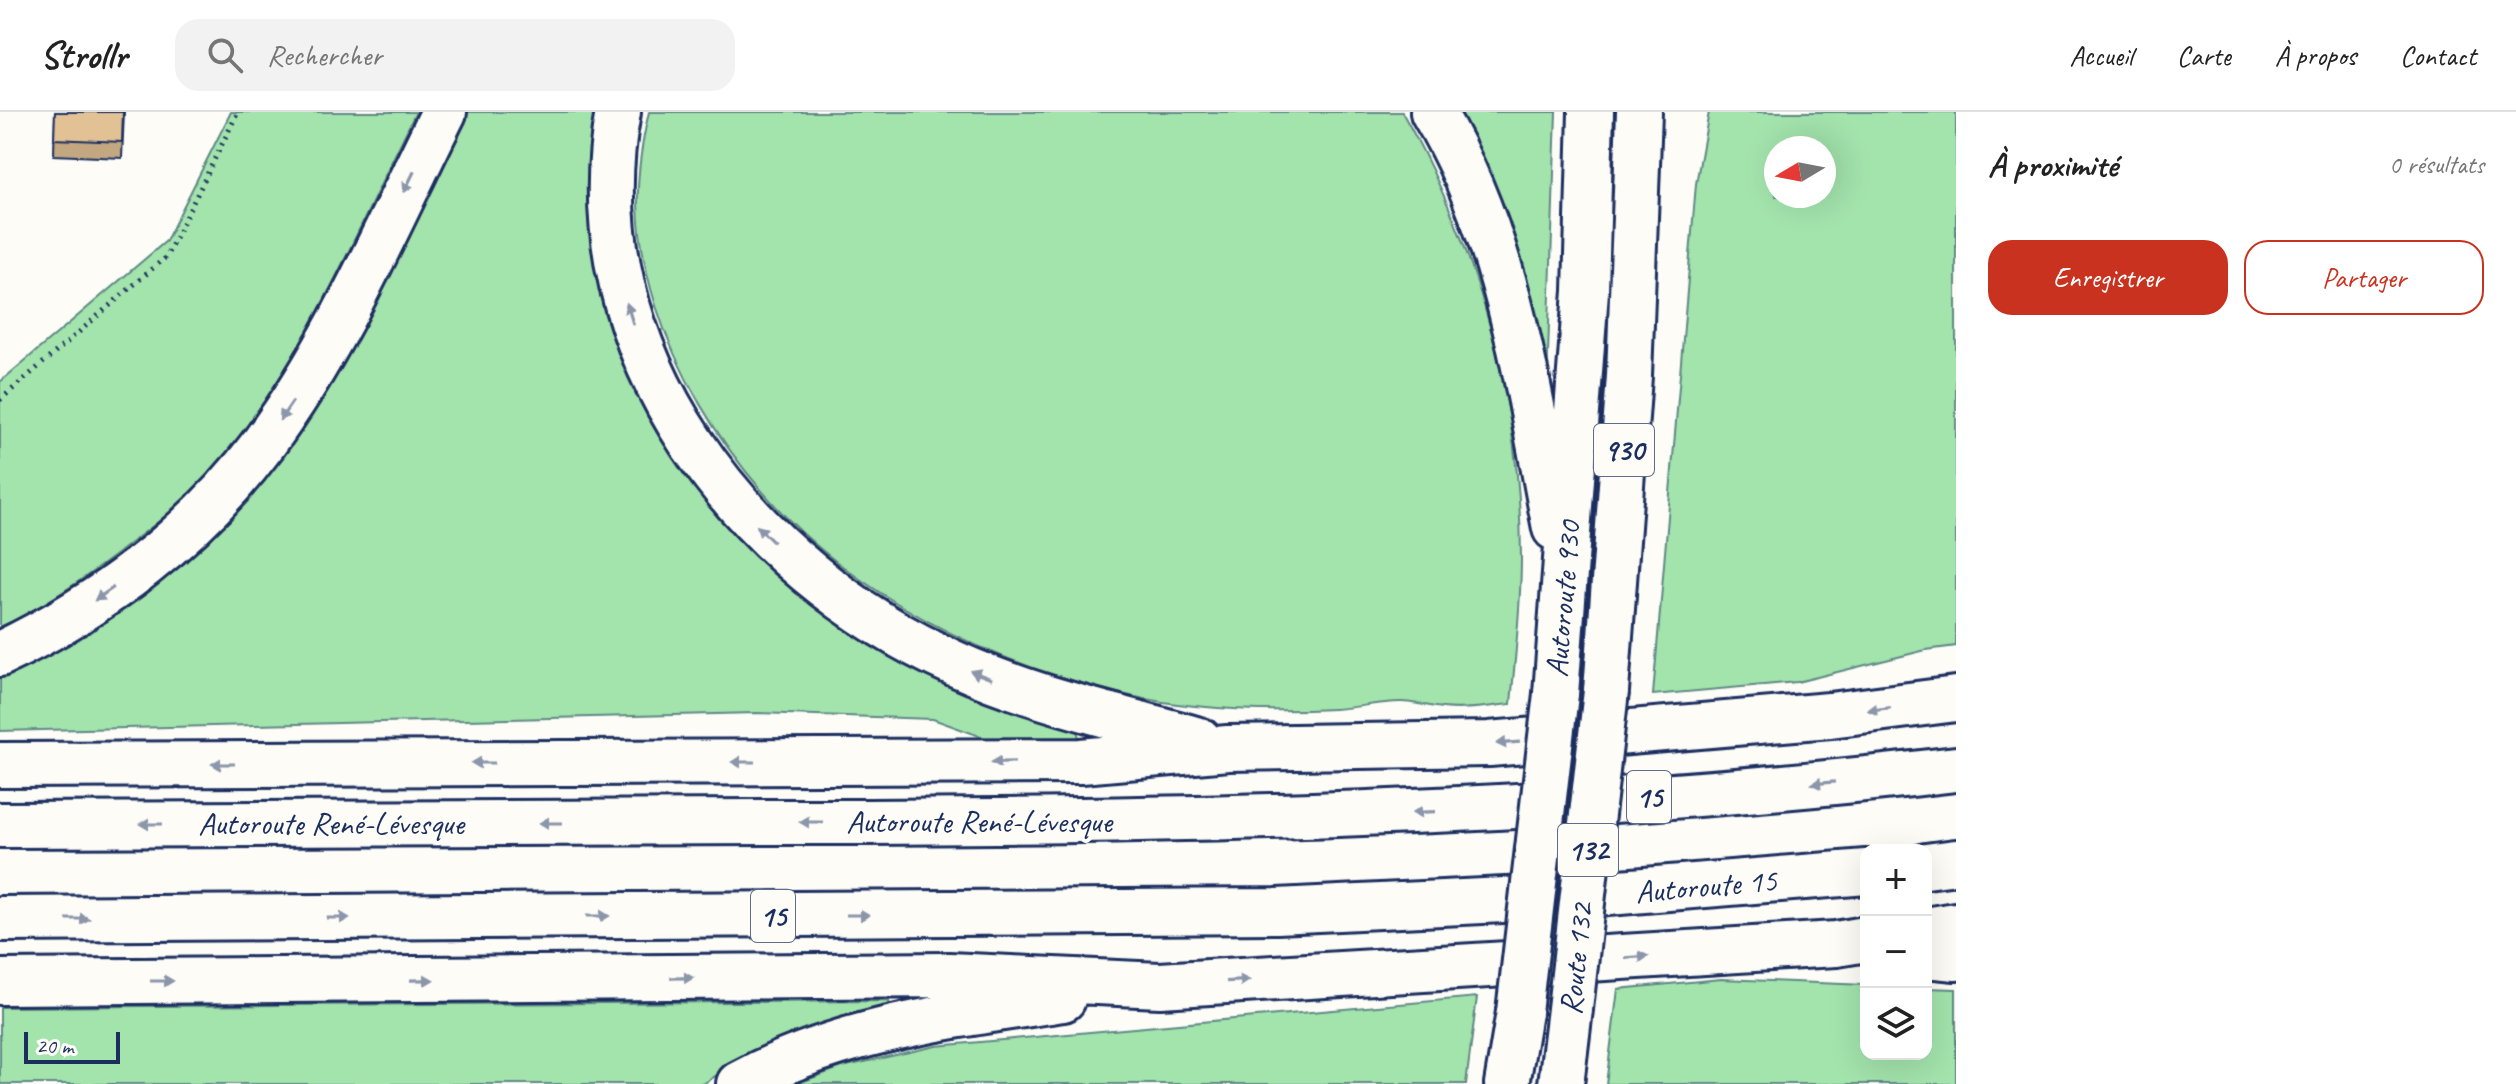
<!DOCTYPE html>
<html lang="fr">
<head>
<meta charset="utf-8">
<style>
	body { margin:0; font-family:Caveat,sans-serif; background:#f2f2f2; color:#222 }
	.controls { position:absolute; right:24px; bottom:24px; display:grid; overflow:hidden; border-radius:16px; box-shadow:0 8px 32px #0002 }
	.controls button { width:72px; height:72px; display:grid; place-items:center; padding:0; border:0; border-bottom:2px solid #e0e0e0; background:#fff; color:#222; font:40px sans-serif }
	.compass { position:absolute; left:1764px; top:24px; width:72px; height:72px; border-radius:50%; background:#fff; box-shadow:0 8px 32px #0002; rotate:260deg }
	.scale { position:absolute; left:24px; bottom:20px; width:96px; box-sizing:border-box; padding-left:8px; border:4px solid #1b2f5e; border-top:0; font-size:22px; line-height:28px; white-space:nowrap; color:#1b2f5e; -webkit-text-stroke:6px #fdfcf7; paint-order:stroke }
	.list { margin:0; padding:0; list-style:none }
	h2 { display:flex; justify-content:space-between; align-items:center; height:104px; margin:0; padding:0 32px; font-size:34px }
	h2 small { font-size:26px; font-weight:400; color:#767676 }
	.actions { display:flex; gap:16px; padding:24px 32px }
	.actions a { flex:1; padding:18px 0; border:2px solid #c8321e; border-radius:24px; text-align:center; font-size:28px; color:#c8321e }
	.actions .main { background:#c8321e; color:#fff }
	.icon { flex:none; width:44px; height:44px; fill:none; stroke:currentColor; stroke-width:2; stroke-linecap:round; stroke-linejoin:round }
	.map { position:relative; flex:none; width:1956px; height:972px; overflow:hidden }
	header { display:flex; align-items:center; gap:48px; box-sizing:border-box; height:112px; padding:0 40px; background:#fff; border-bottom:2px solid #e0e0e0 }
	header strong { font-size:38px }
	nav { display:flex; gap:44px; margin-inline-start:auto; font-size:28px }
	.search { width:560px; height:72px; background:#f2f2f2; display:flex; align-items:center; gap:20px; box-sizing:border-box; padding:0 28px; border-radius:24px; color:#767676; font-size:30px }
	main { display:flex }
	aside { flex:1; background:#fff }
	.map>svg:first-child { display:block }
	.green { fill:#a3e3ac; stroke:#5f8985; stroke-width:2; fill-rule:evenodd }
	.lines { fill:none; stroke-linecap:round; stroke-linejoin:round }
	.highway-casing { stroke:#1b2f5e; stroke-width:50 }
	.path { stroke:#1b2f5e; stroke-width:5; stroke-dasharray:2 6; stroke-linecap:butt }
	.highway { stroke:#fdfcf7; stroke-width:44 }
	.highway-bridge-casing { stroke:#1b2f5e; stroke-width:50; stroke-linecap:butt }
	.highway-bridge { stroke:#fdfcf7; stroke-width:44 }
	.wall { fill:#c2a780; stroke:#1b2f5e; stroke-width:2 }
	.building { fill:#e2c295; stroke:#1b2f5e; stroke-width:2 }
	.oneway { fill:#8c96aa }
	.labels { text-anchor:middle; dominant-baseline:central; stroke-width:8; stroke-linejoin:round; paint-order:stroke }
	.shield { fill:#fdfcf7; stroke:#5f6c8c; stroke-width:2 }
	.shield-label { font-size:30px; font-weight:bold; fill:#1b2f5e }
	.street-label { font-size:32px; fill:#1b2f5e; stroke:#fdfcf7 }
</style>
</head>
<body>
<header>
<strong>Strollr</strong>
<div class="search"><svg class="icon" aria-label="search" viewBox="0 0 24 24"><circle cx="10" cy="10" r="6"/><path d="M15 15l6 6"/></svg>Rechercher</div>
<nav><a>Accueil</a><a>Carte</a><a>À propos</a><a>Contact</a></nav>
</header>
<main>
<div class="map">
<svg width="1956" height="972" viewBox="0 0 1956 972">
	<rect width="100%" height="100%" fill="#fdfcf7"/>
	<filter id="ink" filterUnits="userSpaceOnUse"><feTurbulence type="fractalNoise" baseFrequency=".0125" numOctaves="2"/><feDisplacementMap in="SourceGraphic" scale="16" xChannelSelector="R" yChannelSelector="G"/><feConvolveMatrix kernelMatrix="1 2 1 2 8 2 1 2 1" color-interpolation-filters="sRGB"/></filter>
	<g filter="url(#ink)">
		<path class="green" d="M231 0H416C348 135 289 292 175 396 157 412 136 426 118 441 81 469 42 496 0 515V270L166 129Z
			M466 0H596C586 74 587 156 613 227 655 345 762 469 870 532 934 570 1007 592 1077 616L1079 627H988L933 607 757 601 0 619V558L134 485 418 93Z
			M649 0H1402C1479 137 1521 289 1521 447 1521 495 1515 544 1511 592 1489 594 1465 599 1443 596 1429 595 1415 590 1401 590 1378 590 1356 596 1334 597 1266 600 1192 598 1126 583 1022 559 923 516 838 451 733 371 641 226 638 91 637 60 642 30 649 0Z
			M1458 0H1556L1547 273 1496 83Z
			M1709 0H1956V534L1926 538 1797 570 1653 583 1696 72ZM1776 36H1824V84H1776Z
			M1721 867 1866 873V942H1926V876L1956 877V972H1606L1618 877Z
			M1477 885 1466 972H796L842 955 936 934Z
			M889 889 891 903C826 918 759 933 703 972H0V895Z"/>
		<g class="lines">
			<defs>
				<path id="highway" d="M618 0C573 239 746 459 956 552 1033 587 1118 605 1199 628
					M1433 0C1509 127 1527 273 1555 416
					M0 542C101 494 197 422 264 331 339 230 388 112 444 0
					M1606 579 1629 264 1639 0
					M1556 582 1586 179 1591 0
					M0 653 1081 649 1228 636 1489 632 1830 603 1956 587
					M0 713C256 711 512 711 767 710 1165 710 1561 704 1956 657
					M1926 754 1956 750
					M0 807 1277 799 1546 786 1866 760
					M1926 818 1956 813
					M1926 843 1956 846
					M0 870 949 863 1160 873 1836 832 1866 827
					M739 972C839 917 952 904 1063 887
					M1507 972 1519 900
					M1561 972 1570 897"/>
			</defs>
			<use href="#highway" class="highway-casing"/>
			<path class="path" d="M0 288 166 145 238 0"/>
			<use href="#highway" class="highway"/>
			<defs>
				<path id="highway-bridge" d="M1570 897 1606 579
					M1519 900 1556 582"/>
			</defs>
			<use href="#highway-bridge" class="highway-bridge-casing"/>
			<use href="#highway-bridge" class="highway-bridge"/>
		</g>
		<path class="wall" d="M55 0H124L122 46 54 43Z"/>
		<path class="building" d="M55 0H123L122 30 54 27Z"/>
		<defs><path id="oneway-solid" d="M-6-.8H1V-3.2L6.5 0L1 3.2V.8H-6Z" transform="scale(2)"/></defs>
		<g class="oneway">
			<use href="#oneway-solid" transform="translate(409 70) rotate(116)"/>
			<use href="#oneway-solid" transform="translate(630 202) rotate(-107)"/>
			<use href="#oneway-solid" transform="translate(286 299) rotate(124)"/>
			<use href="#oneway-solid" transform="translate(765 422) rotate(-135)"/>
			<use href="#oneway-solid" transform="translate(104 482) rotate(145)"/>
			<use href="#oneway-solid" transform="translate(981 563) rotate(-159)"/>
			<use href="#oneway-solid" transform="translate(1879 597) rotate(173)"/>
			<use href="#oneway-solid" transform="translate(1508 631) rotate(176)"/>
			<use href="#oneway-solid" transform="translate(743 650) rotate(180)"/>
			<use href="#oneway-solid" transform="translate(1003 650) rotate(179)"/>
			<use href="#oneway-solid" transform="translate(483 651) rotate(180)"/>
			<use href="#oneway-solid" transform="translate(223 652) rotate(180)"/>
			<use href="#oneway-solid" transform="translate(1823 671) rotate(175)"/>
			<use href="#oneway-solid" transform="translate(1424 700) rotate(178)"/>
			<use href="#oneway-solid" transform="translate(811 710) rotate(180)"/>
			<use href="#oneway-solid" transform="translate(551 711) rotate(180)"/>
			<use href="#oneway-solid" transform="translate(151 712) rotate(180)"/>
			<use href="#oneway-solid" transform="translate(858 803)"/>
			<use href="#oneway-solid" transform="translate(598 804)"/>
			<use href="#oneway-solid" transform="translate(338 806)"/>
			<use href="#oneway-solid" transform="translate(78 807)"/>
			<use href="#oneway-solid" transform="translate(1637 845) rotate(-4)"/>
			<use href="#oneway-solid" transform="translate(682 866) rotate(-1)"/>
			<use href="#oneway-solid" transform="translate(422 868) rotate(-1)"/>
			<use href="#oneway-solid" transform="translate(162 869)"/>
			<use href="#oneway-solid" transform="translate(1238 869) rotate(-3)"/>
		</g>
	</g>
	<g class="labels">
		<g class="shield">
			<rect x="1594" y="312" width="60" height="52" rx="6"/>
			<rect x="1627" y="659" width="44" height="52" rx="6"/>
			<rect x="1558" y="712" width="60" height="52" rx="6"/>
			<rect x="751" y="778" width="44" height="52" rx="6"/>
		</g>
		<g class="shield-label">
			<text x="1624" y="338">930</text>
			<text x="1649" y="685">15</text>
			<text x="1588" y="738">132</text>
			<text x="773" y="804">15</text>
		</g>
		<g class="street-label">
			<text transform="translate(1563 487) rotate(-85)">Autoroute 930</text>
			<text x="979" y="709">Autoroute René-Lévesque</text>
			<text x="331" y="711">Autoroute René-Lévesque</text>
			<text transform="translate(1706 774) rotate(-5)">Autoroute 15</text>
			<text transform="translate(1576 847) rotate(-84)">Route 132</text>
		</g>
	</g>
</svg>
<div class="controls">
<button>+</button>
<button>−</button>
<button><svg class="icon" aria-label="layers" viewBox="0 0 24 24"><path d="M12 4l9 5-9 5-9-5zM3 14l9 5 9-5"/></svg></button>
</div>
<svg class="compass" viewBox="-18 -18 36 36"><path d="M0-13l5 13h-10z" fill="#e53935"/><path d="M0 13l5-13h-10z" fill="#767676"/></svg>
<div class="scale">20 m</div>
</div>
<aside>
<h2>À proximité<small>0 résultats</small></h2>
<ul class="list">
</ul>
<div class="actions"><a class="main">Enregistrer</a><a>Partager</a></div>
</aside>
</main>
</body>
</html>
